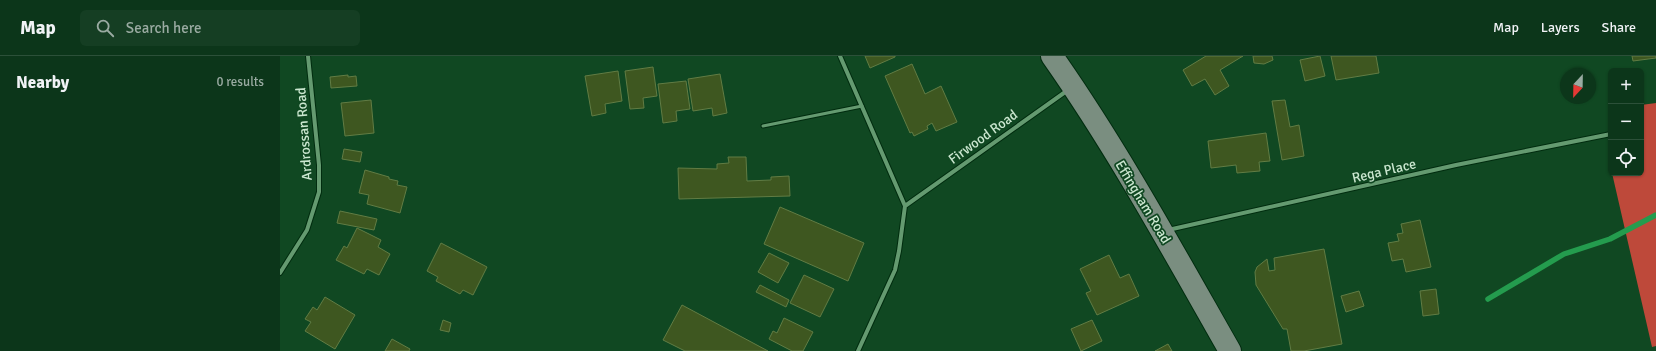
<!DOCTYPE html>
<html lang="en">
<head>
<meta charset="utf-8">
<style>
	body { margin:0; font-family:Signika,sans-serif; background:#153e23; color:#f1f3f6 }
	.controls { position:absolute; right:12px; top:12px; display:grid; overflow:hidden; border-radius:6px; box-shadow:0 1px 3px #0004 }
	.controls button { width:36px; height:36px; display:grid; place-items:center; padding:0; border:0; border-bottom:1px solid #2c5039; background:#0c361a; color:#f1f3f6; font:20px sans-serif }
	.compass { position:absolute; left:1280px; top:12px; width:36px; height:36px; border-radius:50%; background:#0c361a; box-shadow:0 1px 3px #0004; rotate:202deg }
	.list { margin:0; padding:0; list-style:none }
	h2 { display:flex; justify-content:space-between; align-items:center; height:52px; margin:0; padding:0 16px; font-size:17px }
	h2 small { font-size:13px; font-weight:400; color:#9aaba2 }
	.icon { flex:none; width:22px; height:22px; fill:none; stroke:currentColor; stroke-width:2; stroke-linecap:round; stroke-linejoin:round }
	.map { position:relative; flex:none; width:1376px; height:295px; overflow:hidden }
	header { display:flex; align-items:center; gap:24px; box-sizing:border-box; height:56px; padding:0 20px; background:#0c361a; border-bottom:1px solid #2c5039 }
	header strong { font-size:19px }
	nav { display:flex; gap:22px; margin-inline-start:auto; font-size:14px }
	.search { width:280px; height:36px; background:#153e23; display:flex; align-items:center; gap:10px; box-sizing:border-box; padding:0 14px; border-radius:6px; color:#9aaba2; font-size:15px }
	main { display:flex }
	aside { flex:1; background:#0c361a }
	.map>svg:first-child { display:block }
	.forest { fill:#be493a }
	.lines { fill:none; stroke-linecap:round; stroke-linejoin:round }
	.stream { stroke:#249c4e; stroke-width:5.5 }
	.building { fill:#3e5720; stroke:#617c44 }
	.lane-casing { stroke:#012c0f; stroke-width:5 }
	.street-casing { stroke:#012c0f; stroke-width:6 }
	.secondary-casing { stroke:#012c0f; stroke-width:24 }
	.lane { stroke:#649a70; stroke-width:3 }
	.street { stroke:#649a70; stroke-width:4 }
	.secondary { stroke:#7a8e80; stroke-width:22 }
	.labels { text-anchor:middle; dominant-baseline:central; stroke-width:3.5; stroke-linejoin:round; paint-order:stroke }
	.street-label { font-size:14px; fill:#cbe7d0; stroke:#104822 }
</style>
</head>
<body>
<header>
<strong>Map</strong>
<div class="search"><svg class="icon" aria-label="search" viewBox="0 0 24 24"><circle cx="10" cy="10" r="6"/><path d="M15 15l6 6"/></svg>Search here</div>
<nav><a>Map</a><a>Layers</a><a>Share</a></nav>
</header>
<main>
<aside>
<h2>Nearby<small>0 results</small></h2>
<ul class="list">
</ul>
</aside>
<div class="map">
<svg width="1376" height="295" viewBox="0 0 1376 295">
	<rect width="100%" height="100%" fill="#104822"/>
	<path class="forest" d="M1376 47V290L1372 291 1332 117H1361V49Z"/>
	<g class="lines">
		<path class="stream" d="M1208 243 1284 198 1330 183 1376 159"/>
	</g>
	<path class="building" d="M585 0H615V1L590 12Z
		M926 0H963L940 14 949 30 935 39 925 23 912 30 903 14Z
		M973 0H992L993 4 984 8 974 7Z
		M1040 0 1045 20 1025 25 1020 4Z
		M1051 0H1096L1099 17 1056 24Z
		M1352 0H1376V2L1353 5Z
		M632 8 645 38 661 30 677 66 656 75 652 67 647 70 648 73 634 80 632 76 630 77 605 20Z
		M373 11 377 40 363 42 364 52 350 53 345 15Z
		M338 15 342 45 325 48 326 57 312 60 305 20Z
		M440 18 447 57 433 60 432 52 413 55 408 23Z
		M68 19V21L76 20 77 30 51 32 50 21Z
		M406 25 410 53 396 55 397 65 383 67 378 28Z
		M91 44 94 77 65 80 61 47Z
		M1005 44 1010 71 1019 69 1024 100 1002 104 992 45Z
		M986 77 990 105 979 106 980 115 957 117 956 109 931 112 928 85Z
		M64 93 82 96 80 106 62 103Z
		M448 101H466L467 125 491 124V121L509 120 510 140 399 143 398 112 437 113V108L449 107Z
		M85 114 109 121V123L118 125 117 129 127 131 120 157 87 148 89 139 79 137Z
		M500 151 584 187 568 225 484 188Z
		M60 155 97 163 94 174 57 167Z
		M1140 164 1151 211 1126 216 1123 203 1112 205 1108 187 1119 185 1117 178 1123 177 1121 168Z
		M77 172 101 184 98 191 110 198 99 219 87 213 84 218 56 204 64 190 67 192Z
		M161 187 207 211 193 239 183 234 180 238 156 225 158 221 147 215Z
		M1044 193 1062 288 1024 295H1011L1007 273H1003L976 229 975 216 977 211 987 203 989 215 995 214 994 202Z
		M489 197 509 207 498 227 478 216Z
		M829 199 840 222 849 218 859 240 817 259 806 237 811 235 800 213Z
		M524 219 554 233 540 261 510 247Z
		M480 229 509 244 506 251 476 236Z
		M1156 233 1159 258 1143 260 1140 235Z
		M1079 235 1084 250 1066 256 1061 240Z
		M45 241 75 259 55 293 25 275 31 266 25 263 33 251 37 254Z
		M402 249 488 295H405L383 284Z
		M504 262 533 276 523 295H512L489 283 493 275 497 277Z
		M163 264 171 267 169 276 160 274Z
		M812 264 822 285 801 295 791 273Z
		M112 283 130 293 129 295H105Z
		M888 288 892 295H875Z"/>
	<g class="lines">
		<defs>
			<path id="lane" d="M483 70 582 50"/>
			<path id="street" d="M560 0 625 150 619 195 615 214 578 295
				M625 150 788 34
				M888 174 1176 109 1331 78
				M0 217 27 174 39 136V109L28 0"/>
			<path id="secondary" d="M772 0C838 94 893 195 950 295"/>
		</defs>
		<use href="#lane" class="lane-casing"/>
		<use href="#street" class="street-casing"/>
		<use href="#secondary" class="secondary-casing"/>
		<use href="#lane" class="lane"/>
		<use href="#street" class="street"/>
		<use href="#secondary" class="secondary"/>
	</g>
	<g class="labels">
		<g class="street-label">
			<text transform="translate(24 78) rotate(-94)">Ardrossan Road</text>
			<text transform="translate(703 81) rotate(-36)">Firwood Road</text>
			<text transform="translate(1104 115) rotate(-13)">Rega Place</text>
			<text transform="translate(863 146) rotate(59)">Effingham Road</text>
		</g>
	</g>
</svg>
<div class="controls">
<button>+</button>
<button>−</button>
<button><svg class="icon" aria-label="locate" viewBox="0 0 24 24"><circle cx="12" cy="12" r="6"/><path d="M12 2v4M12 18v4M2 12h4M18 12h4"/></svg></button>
</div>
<svg class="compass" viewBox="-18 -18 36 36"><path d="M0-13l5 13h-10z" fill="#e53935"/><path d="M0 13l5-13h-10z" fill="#9aaba2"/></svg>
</div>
</main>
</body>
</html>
